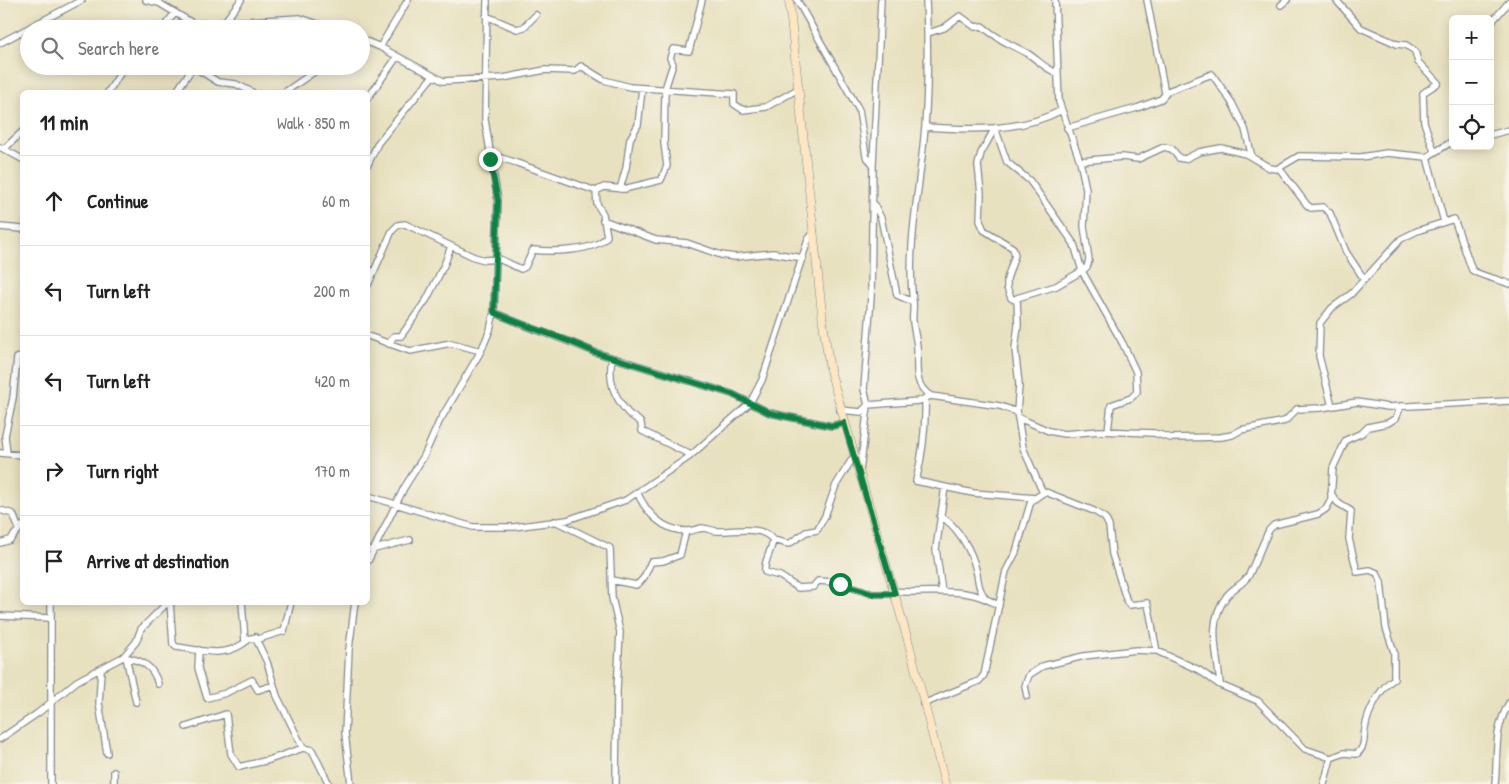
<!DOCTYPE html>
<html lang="en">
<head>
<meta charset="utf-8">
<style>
	body { margin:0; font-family:"Patrick Hand",sans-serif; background:#f6f6f6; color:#222 }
	.controls { position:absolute; right:15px; top:15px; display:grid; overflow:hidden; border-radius:8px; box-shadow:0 2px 12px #0003 }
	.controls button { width:45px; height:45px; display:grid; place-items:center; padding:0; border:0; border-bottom:1px solid #e0e0e0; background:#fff; color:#222; font:25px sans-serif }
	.stop { position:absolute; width:15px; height:15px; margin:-11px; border:4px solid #0b8043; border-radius:50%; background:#fff }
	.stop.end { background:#0b8043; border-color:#fff; box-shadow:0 1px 5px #0008 }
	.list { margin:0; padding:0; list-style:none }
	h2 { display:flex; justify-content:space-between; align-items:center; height:65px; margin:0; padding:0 20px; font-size:21px }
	h2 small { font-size:16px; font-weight:400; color:#767676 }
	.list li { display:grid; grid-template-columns:32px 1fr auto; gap:15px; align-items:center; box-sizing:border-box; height:90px; padding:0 20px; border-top:1px solid #e0e0e0 }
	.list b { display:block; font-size:19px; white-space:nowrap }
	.list em { font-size:16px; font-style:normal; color:#767676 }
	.icon { flex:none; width:28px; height:28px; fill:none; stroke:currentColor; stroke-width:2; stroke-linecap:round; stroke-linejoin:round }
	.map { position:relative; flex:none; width:1509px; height:784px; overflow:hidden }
	.search { position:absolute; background:#fff; box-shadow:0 2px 12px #0003; left:20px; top:20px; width:350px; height:55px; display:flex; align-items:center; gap:12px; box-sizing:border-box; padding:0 18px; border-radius:28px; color:#767676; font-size:19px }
	.panel { position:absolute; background:#fff; box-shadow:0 2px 12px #0003; left:20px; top:90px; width:350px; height:515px; border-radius:8px }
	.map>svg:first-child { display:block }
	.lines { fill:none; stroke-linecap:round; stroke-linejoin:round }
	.street-casing { stroke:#82888e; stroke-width:8 }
	.secondary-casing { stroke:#82888e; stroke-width:9 }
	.street { stroke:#fff; stroke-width:5.5 }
	.secondary { stroke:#fce6c4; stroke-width:8 }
	.route { stroke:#0b8043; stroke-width:6 }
</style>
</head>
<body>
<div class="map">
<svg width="1509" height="784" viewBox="0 0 1509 784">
	<rect width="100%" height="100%" fill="#f7f3e8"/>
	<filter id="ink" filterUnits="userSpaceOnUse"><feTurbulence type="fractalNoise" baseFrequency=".02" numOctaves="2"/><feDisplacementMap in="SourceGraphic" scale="10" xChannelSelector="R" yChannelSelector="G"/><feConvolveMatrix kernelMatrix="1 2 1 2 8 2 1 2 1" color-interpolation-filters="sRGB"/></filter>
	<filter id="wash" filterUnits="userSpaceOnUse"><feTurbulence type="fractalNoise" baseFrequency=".0096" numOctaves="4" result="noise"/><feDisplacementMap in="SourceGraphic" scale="20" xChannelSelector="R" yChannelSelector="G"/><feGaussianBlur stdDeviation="1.12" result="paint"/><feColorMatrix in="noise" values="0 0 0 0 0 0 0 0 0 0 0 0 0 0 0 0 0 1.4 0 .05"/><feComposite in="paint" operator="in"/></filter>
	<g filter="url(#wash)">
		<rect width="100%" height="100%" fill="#e8e1bf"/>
	</g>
	<g filter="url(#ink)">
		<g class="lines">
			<defs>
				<path id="street" d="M146 0 159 3 194 24 300 18 333 29
					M797 0 859 110 866 156 873 164
					M1147 0 1165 93
					M1336 0 1361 28 1397 44 1406 45 1415 51 1418 62 1438 83 1423 93 1424 122 1434 151
					M1281 5 1287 0
					M486 16 517 29 524 27 536 15
					M1490 24 1509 2
					M162 29 175 13
					M219 29 241 0
					M928 33 944 28 960 16 975 27 982 26C996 38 1011 45 1027 53 1037 59 1045 69 1057 73
					M361 39 380 47 443 81 503 78 545 70 575 71 581 66 604 80 630 87 734 94V104L743 110 766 107 798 89
					M0 43 82 0
					M380 47 408 0
					M194 67 218 82 236 84 252 92
					M108 92 125 66
					M176 92 194 66
					M285 92 314 72 318 66
					M368 98 397 57
					M925 127C970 130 1019 132 1060 111
					M1067 128 1137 108 1161 99 1168 91 1212 74 1232 103 1245 129 1252 157
					M1490 135 1509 130
					M0 147 22 159
					M4 149 22 132
					M1427 157 1444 222
					M490 159 501 158 514 162 596 191 604 187 624 189 661 180 667 166 664 143 665 89 673 64 670 58 673 49 689 51 702 0
					M1080 161 1122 157 1138 159 1164 147 1172 149 1179 158 1185 159 1199 152 1221 148 1246 154 1270 168 1277 169 1299 156 1361 157 1387 153 1427 157 1453 141
					M368 164 378 143 432 77
					M1279 168 1307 205 1311 208 1323 207 1330 213 1346 252 1364 279
					M620 189 626 168 630 139 638 125 642 89
					M874 204 881 218 897 295 913 302C914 309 912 316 913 322 914 330 916 338 917 346 918 364 912 385 931 396
					M603 220 656 240 687 243 721 255 735 257 773 253 803 258
					M0 227 22 229
					M368 285 392 231 398 225 405 224 474 257 485 260 499 259 521 269 525 267 533 250C550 252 597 252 607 236L603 214 597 204 596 191
					M1017 301 1011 298 1007 288V279L1015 255 1013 248 984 230 980 221 981 194 978 165 981 153 995 128 1007 162 1030 181 1074 244 1082 271 1123 344 1136 372 1137 392 1131 398 1111 405 1108 431
					M913 302C906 247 921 182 925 126 928 85 928 42 926 0
					M494 312C526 328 561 337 594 352L732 394 770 413 832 426 844 423
					M368 336 410 351 451 343 481 351
					M389 344 394 336H401L427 299 445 263 451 246
					M612 358C608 381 613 395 628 413 632 417 637 418 641 423L642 431 691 455
					M925 398C926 427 923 453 916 481L973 493 1036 498
					M1332 406 1319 356 1320 323 1332 308 1351 294 1401 239 1417 231 1454 219 1472 270C1479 276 1499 279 1509 284
					M840 410 861 412 868 405 919 401 931 396 1000 406 1017 412
					M1019 418 1049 431 1064 434 1100 431 1154 433 1171 438 1221 437 1232 435 1241 430 1285 421 1297 409 1321 408 1357 402 1388 407 1509 401
					M0 453 22 455
					M7 453 5 436 13 398 17 358 22 357
					M860 471 868 405 864 389 871 297 873 164 881 0
					M1043 491 1094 511 1105 518 1109 526 1112 554 1127 602 1130 605 1147 603C1150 607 1154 641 1157 651
					M637 492C646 512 662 531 687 531 692 531 697 529 702 528 707 528 712 531 717 531 734 532 761 524 773 540 772 550 763 562 765 572L780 576 798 588 813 587 818 581 833 582 873 594H895
					M368 496 473 527H514L567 520 626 500 689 457 750 403 762 380 808 240 814 232
					M0 510 13 514 19 529
					M940 516C957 525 972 551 976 570 979 580 977 587 984 596
					M555 521 610 548 612 598 620 632 617 690 616 784
					M773 540 789 544 806 532 817 530 825 516 836 485 854 456
					M0 543 10 540 22 526
					M371 550 410 540
					M368 561 404 488 424 456 439 422 481 351 490 330 494 312 498 201 485 120 487 0
					M611 580 636 585C646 579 646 571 651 562L663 561 680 555 686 531
					M894 591C931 595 966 584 999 606
					M942 592 936 549 945 487
					M51 602V784
					M170 602 173 644 176 647C197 649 221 658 241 645 245 643 247 640 251 638L258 639 284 631 291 602
					M242 602 245 641
					M0 616 51 618
					M255 637 267 662 277 696 303 748 312 750 329 784
					M199 650 198 668 207 698 226 693 252 680 258 690 274 685
					M123 657C141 660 153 665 158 684
					M126 657 136 702
					M101 670 99 703 107 753
					M1220 685C1218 654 1206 623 1226 597 1232 588 1243 585 1249 575L1269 530 1274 525 1318 514 1326 509 1331 500 1333 468 1346 440 1362 433 1368 427 1388 423 1396 418 1401 406
					M1027 696 1025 686 1029 675 1043 666 1084 656 1136 650 1157 651 1199 670 1220 685 1258 701 1305 749 1331 758
					M923 704 979 681 984 675 1006 571 1016 552 1031 501 1043 493 1023 448 1017 412 1019 384 1015 349 1018 325 1017 298 1056 286 1082 271 1087 267 1089 260 1084 226 1086 189 1080 161 1059 102 1055 0
					M186 727 226 714 231 754 239 767 269 760 303 748
					M0 739 38 713 77 681 123 657 136 642 141 629 168 602
					M114 772V784
					M351 784 345 733 349 649 355 602
					M1324 784 1331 758 1344 753 1357 754C1366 746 1363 739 1365 729 1367 713 1381 686 1394 679V652L1386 628 1381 582 1377 573 1370 570 1357 572 1349 539 1351 511 1338 503 1331 494
					M1495 784C1498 754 1493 731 1509 703"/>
				<path id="secondary" d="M789 0 823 323 830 370 909 644 945 784"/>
			</defs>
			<use href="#street" class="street-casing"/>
			<use href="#secondary" class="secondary-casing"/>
			<use href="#street" class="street"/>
			<use href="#secondary" class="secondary"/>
		</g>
	</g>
	<g class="lines" filter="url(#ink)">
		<path class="route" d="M490 159 498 201 494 312C526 328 561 336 594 352L732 394 770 413 832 426 844 423 895 594H873L840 584"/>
	</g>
</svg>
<div class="controls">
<button>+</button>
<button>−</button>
<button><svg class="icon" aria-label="locate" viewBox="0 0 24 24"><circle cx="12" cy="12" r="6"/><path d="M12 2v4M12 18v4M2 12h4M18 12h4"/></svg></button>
</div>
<div class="stop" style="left:840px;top:584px"></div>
<div class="stop end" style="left:490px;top:159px"></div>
<div class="search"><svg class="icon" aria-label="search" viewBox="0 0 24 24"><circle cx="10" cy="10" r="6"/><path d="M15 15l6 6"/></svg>Search here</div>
<section class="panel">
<h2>11 min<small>Walk · 850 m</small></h2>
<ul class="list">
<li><svg class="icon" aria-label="ahead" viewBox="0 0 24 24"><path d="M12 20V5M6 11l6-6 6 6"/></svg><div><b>Continue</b></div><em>60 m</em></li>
<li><svg class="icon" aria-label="left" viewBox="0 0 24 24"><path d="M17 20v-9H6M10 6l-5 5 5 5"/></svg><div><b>Turn left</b></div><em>200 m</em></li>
<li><svg class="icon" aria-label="left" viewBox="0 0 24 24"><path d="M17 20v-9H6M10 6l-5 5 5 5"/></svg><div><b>Turn left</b></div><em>420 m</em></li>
<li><svg class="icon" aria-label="right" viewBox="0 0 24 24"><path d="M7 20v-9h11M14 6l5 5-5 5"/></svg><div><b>Turn right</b></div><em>170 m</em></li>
<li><svg class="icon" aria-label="arrive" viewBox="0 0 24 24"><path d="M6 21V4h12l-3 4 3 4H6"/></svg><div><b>Arrive at destination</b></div></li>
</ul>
</section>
</div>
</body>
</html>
